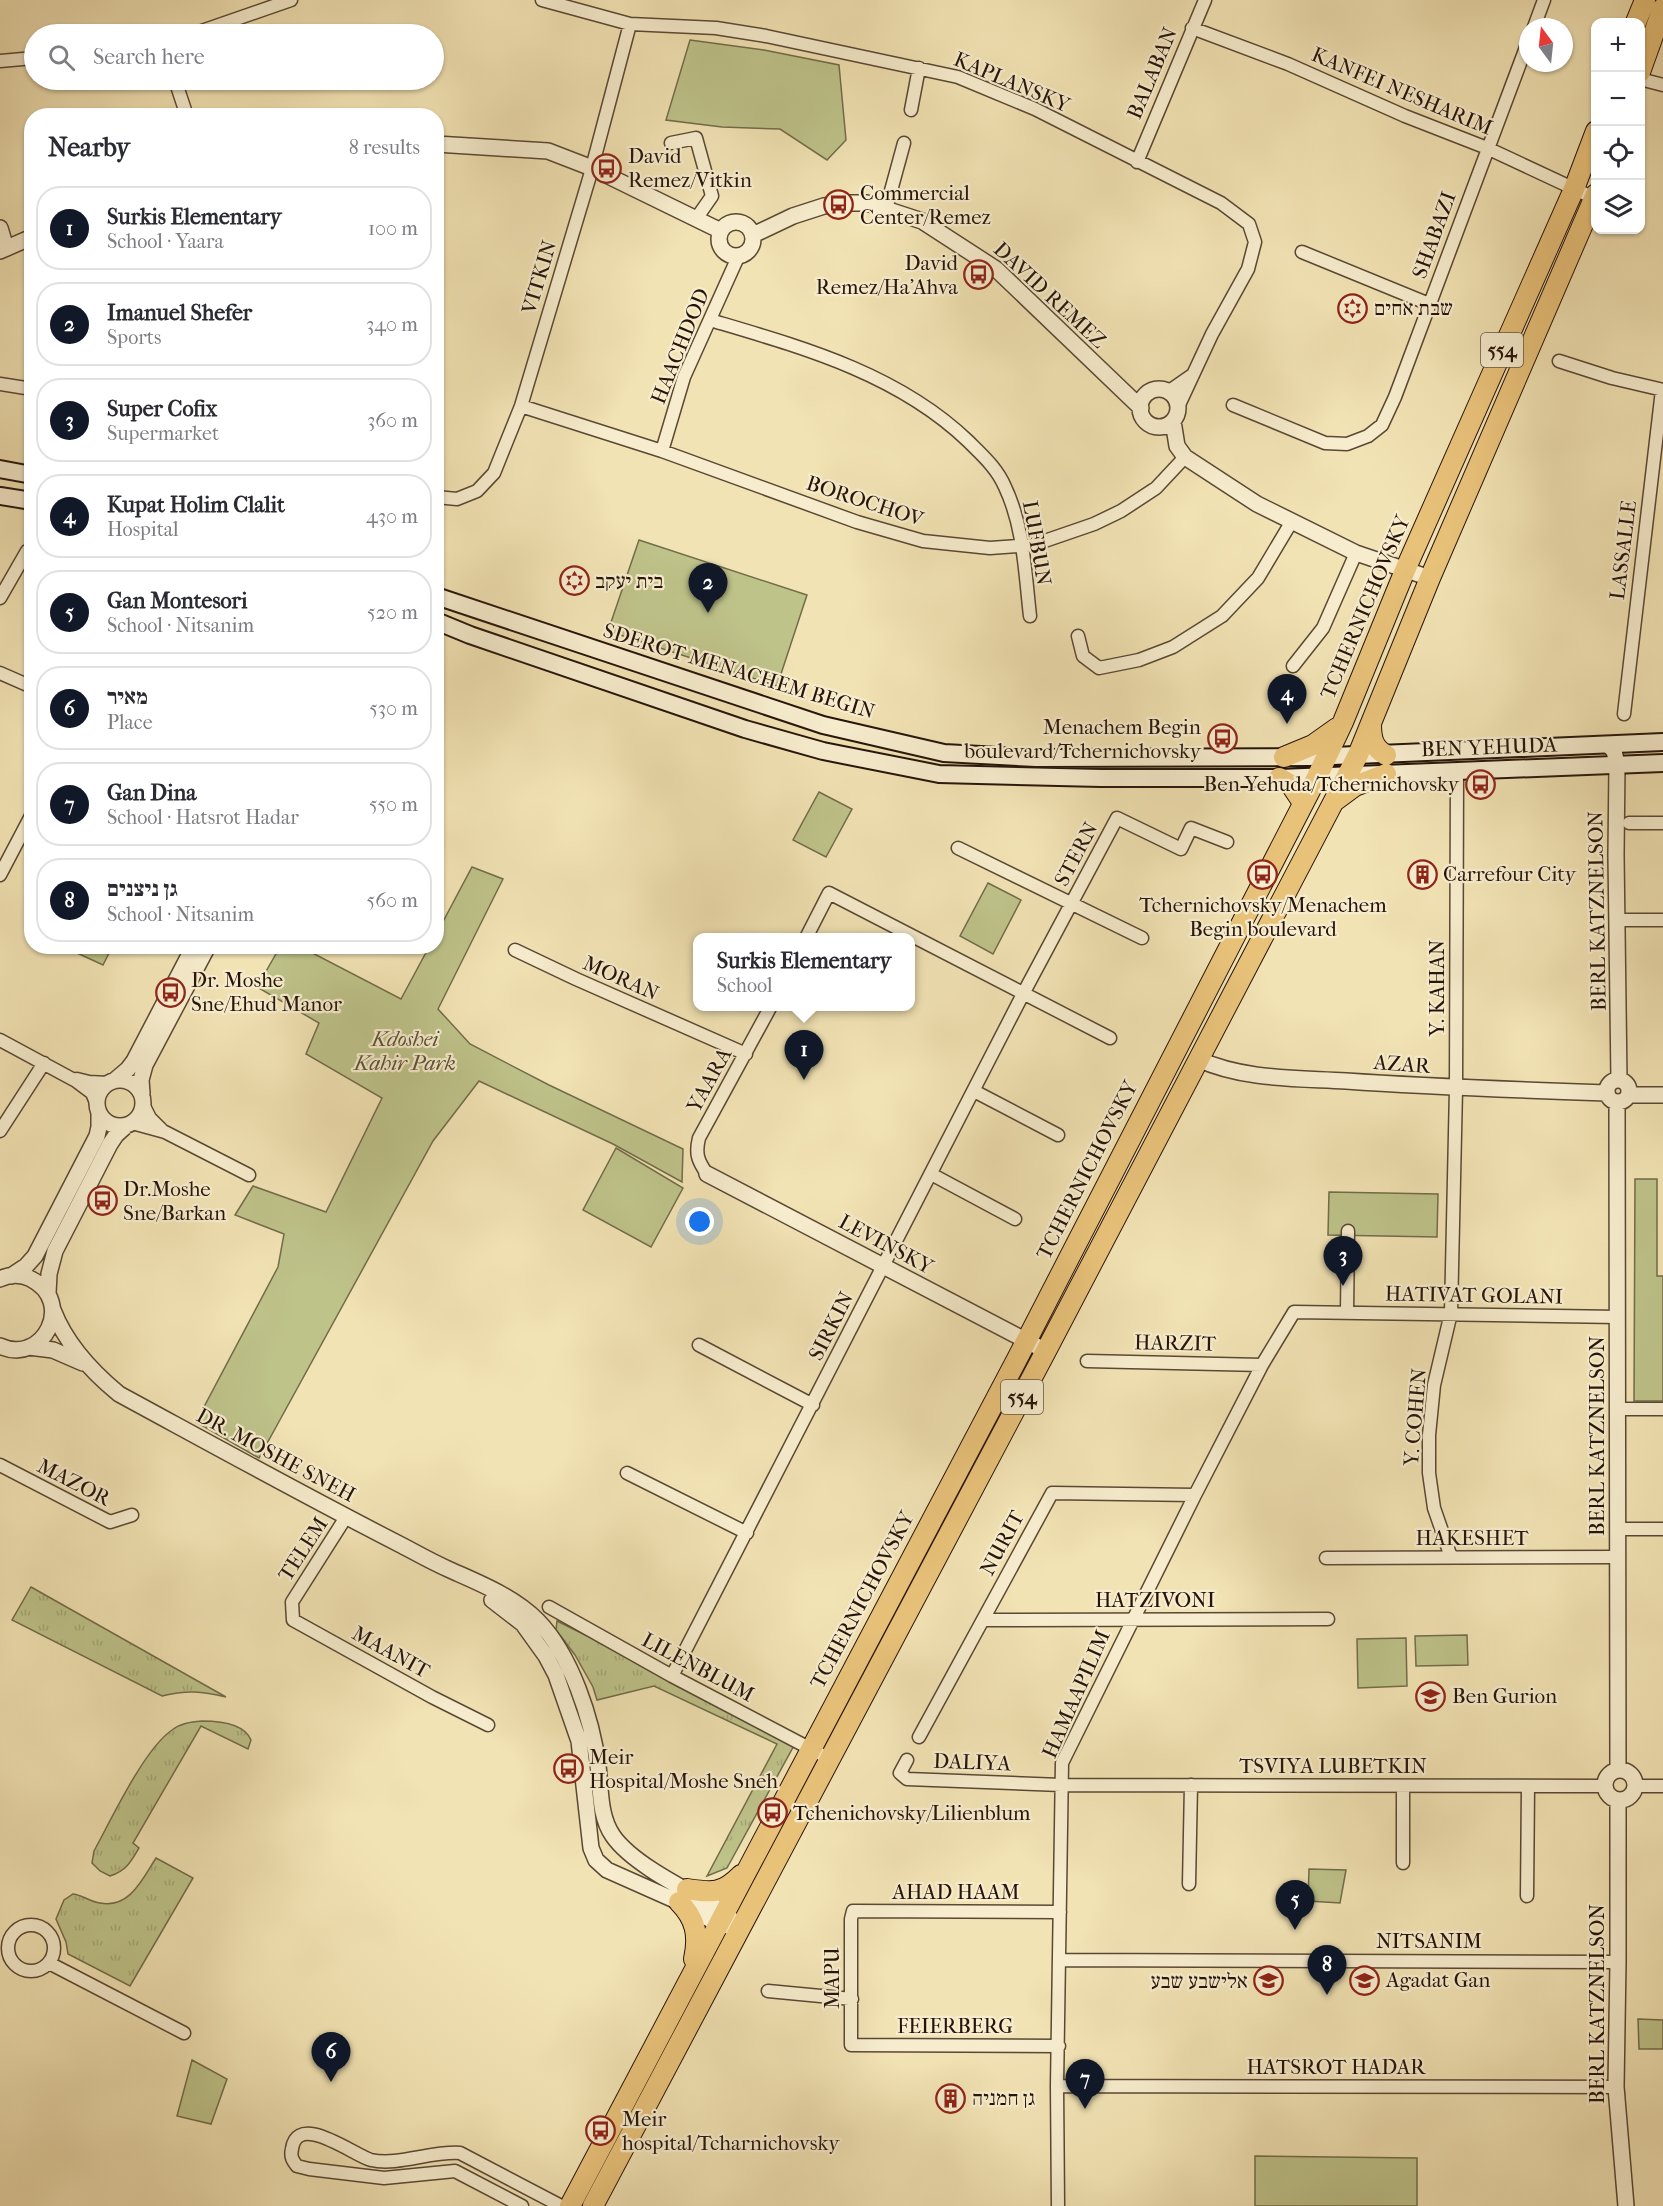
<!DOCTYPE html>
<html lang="en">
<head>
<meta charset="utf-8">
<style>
	body { margin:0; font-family:"IM FELL French Canon","Frank Ruhl Libre",serif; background:#f2f2f3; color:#2b2b33 }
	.controls { position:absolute; right:18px; top:18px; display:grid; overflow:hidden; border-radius:12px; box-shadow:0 2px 4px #0004 }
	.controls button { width:54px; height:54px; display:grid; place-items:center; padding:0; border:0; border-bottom:2px solid #e1e1e2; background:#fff; color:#2b2b33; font:30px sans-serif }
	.compass { position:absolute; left:1519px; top:18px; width:54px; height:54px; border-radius:50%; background:#fff; box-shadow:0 2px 4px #0004; rotate:345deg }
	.you { position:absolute; left:700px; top:1222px; width:21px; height:21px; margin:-15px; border:4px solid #fff; border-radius:50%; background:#1a73e8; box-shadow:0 0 0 9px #1a73e833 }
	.badge { display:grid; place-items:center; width:39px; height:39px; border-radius:50%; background:#111827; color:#fff; font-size:20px; font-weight:700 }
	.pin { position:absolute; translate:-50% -50px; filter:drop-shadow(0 2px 3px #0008) }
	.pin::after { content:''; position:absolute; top:32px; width:21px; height:18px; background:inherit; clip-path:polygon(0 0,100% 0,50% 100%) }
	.popup { position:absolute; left:693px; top:933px; width:222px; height:78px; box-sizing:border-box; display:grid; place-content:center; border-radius:12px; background:#fff; filter:drop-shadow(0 2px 4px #0005); font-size:20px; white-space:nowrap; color:#7c7c81 }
	.popup b { font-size:22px; color:#2b2b33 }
	.popup::after { content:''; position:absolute; left:50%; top:100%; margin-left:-12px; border:12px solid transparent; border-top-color:#fff }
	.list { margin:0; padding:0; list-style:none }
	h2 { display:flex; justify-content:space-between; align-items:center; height:78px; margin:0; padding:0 24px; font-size:26px }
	h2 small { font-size:20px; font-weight:400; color:#7c7c81 }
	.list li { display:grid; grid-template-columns:39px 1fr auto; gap:18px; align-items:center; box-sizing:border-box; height:84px; margin:0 12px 12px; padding:0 12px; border:2px solid #e1e1e2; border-radius:24px }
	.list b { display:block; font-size:22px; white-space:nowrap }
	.list p { margin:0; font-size:20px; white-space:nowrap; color:#7c7c81 }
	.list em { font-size:20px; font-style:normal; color:#7c7c81 }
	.icon { flex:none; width:33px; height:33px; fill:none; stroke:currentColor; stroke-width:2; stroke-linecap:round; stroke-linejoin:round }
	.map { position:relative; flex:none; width:1663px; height:2206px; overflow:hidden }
	.search { position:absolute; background:#fff; box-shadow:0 2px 4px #0004; left:24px; top:24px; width:420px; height:66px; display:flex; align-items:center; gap:15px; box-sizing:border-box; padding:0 21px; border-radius:33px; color:#7c7c81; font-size:22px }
	.panel { position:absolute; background:#fff; box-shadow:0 2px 4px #0004; left:24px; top:108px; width:420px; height:846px; border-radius:24px }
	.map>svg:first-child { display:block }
	.grass { fill:url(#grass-tufts); stroke:#726c4a; stroke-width:1.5 }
	.green { fill:#bec38a; stroke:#726c4a; stroke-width:1.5 }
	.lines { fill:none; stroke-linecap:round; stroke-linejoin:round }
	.minor-casing { stroke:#594834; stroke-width:15 }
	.tertiary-casing { stroke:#594834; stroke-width:18 }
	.secondary-casing { stroke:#26140a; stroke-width:20 }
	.primary-casing { stroke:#26140a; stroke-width:22 }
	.minor { stroke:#f7edce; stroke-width:12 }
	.tertiary { stroke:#f7edce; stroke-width:15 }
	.secondary { stroke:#f7edce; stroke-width:16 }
	.primary { stroke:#e9c27a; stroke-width:20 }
	.labels { text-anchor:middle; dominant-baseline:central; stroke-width:4.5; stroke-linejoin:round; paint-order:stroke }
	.shield { fill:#f7edce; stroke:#655545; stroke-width:1.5 }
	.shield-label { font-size:20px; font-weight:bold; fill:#26140a }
	.street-label { font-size:21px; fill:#26140a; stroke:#f7edce }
	.poi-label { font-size:21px; fill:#26140a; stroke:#f7edce; text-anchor:start }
	.park-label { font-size:21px; font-style:italic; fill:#5b5137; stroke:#f7edce }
</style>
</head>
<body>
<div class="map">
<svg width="1663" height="2206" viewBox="0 0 1663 2206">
	<defs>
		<pattern id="grass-tufts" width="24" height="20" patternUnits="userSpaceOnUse" patternTransform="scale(1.5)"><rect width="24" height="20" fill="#bec38a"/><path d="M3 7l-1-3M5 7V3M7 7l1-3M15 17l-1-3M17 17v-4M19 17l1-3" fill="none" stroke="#a3a776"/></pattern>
	</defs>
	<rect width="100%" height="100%" fill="#f2e3b4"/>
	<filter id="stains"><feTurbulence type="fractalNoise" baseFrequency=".00333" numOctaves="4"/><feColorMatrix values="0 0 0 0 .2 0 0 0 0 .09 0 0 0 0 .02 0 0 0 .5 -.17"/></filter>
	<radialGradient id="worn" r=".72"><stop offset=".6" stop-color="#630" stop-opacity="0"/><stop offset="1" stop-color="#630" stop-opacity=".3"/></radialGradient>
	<path class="grass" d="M31 1587 226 1697C202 1691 186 1690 162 1696L12 1620Z
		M557 1621 797 1740 727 1868 707 1876 777 1744 654 1686 597 1700 593 1687 575 1655 556 1630Z
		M202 1721C219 1721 244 1723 251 1740L248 1749 201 1726 133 1843 139 1848C131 1862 126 1871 110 1876L100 1871 92 1863 94 1851C111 1820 144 1749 172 1730 181 1723 191 1722 202 1721Z
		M156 1858 193 1878 130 1986 68 1954 66 1942 56 1919 64 1900 73 1894C83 1895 90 1902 100 1903 130 1909 143 1878 156 1858Z"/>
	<path class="green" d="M690 40 764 50 839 65 846 140 827 160 780 129 722 127 666 120Z
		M639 540 807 595 777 686 608 631Z
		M819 792 852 809 826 857 793 840Z
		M472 867 503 879 438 1009 470 1044 549 1085 683 1149 682 1182 613 1144 479 1081 433 1141 259 1458 196 1422 278 1267 284 1234 235 1215 253 1186 326 1212 382 1098 306 1054 319 1023 257 987 280 947H301L401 999 429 947 436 946 437 933Z
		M988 883 1021 900 993 954 960 936Z
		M64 947 112 946V947L103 965Z
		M616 1148 683 1188 651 1247 583 1210Z
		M1635 1179H1657V1276H1663V1401H1634Z
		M1329 1192 1438 1194 1437 1237 1328 1235Z
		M1467 1635 1468 1665 1416 1666 1415 1636Z
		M1406 1638 1407 1686 1358 1688 1357 1639Z
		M1309 1869 1346 1870 1340 1903 1308 1901Z
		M1638 2019 1663 2020V2049H1639Z
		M192 2060 227 2079 211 2124 177 2116Z
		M1255 2156 1417 2158V2206H1255Z"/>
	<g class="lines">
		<defs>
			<path id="minor" d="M542 0 630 24 716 28 766 36 958 77 1035 109 1221 203 1249 224 1255 242 1248 269 1212 334 1178 407
				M1534 27 1544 0
				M1192 28 1288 64 1405 116 1487 148 1594 198
				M193 34 291 0
				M0 61 34 58
				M1640 79 1663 85
				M175 80 187 116
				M911 110 919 68
				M671 143 696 138 712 196 696 219
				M1137 162 1205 0
				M886 209 904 143
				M1302 252 1429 304
				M710 320C801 347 897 373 968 441 982 455 997 468 1005 487 1024 527 1025 573 1030 616
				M1559 361 1612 378 1663 390
				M0 384 32 389
				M1168 392 1191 376
				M1233 405 1325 443 1347 444 1368 436 1382 425 1395 397 1528 42
				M521 406 662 451 857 522 923 541 990 548 1033 545 1094 524 1121 511 1156 488 1185 457
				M662 451 684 377 738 257
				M436 497 457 499 477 491 494 473 521 406 589 179 630 24
				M0 598 27 551
				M1078 636 1083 656 1099 668 1139 660 1173 647 1222 616 1258 578 1292 521
				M1293 666 1323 628 1356 553
				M0 673 32 687
				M1624 714 1662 390
				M1629 823H1663
				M958 848 1142 938
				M0 875 32 814
				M1617 920H1663
				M806 938 829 893 1110 1038
				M515 950 576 979 746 1054
				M0 1040 76 1081 92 1093 97 1105
				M77 1079 89 1082 108 1083
				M974 1091 1058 1135
				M144 1106 150 1118 162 1130
				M132 1123 165 1132 249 1175
				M0 1131 44 1063
				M707 1174C698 1161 695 1154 699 1138L771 1006
				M931 1174 1015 1219
				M1347 1313 1348 1231
				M699 1345 813 1405
				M1087 1361 1262 1365
				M1618 1409H1663
				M0 1465 110 1522 132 1515
				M627 1473 747 1533
				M346 1517 292 1602 293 1620 432 1697 488 1725
				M1618 1529H1663
				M1451 1557 1434 1508 1429 1473V1435L1434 1385 1451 1313 1456 1089 1457 771
				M1326 1558 1618 1557
				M549 1607 672 1676 830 1759
				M983 1620 1328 1619
				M672 1676 1023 994 1117 818 1181 849 1191 828 1227 842
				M919 1737 1052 1493 1195 1495
				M907 1760 900 1773 907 1779 1061 1785 1604 1786
				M1403 1786V1863
				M1635 1786H1663
				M1189 1884 1191 1785
				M1527 1896 1528 1786
				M8 1948a23 23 0 1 1 46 0a23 23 0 1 1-46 0Z
				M1059 1960 1618 1962
				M49 1963 184 2033
				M768 1991 852 1999
				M1059 2046 851 2045V1919L853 1911 1060 1912
				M1057 2086 1616 2087
				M522 2206 455 2171 384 2178 309 2169 297 2166C293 2161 290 2157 292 2149 297 2111 355 2156 371 2160 398 2166 431 2151 460 2153L561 2206
				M1058 2206 1057 2086 1062 1763 1195 1495 1262 1365 1294 1312 1618 1317"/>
			<path id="tertiary" d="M436 144 548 151 592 168 721 231
				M719 239a17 17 0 1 1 34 0a17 17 0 1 1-34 0Z
				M0 228 6 248
				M753 235 793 216 824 206 850 203H867L922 221 996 269 1141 408
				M0 251 32 237
				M1140 408a19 19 0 1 1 38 0a19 19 0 1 1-38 0Z
				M1173 421 1177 446 1185 457 1257 504 1356 553 1430 578
				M1608 745 1614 751 1617 764 1616 855 1619 1080
				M1198 1059C1243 1080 1298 1078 1346 1081 1433 1087 1520 1090 1607 1093
				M1607 1091a11 11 0 1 1 22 0a11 11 0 1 1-22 0Z
				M97 1103a23 23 0 1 1 46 0a23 23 0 1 1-46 0Z
				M115 1080 128 1069 134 1061 194 946
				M142 1093 141 1080 145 1065 208 946
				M1629 1095H1663
				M1617 1102 1618 1770
				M707 1174 1046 1351
				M11 1276 26 1266 35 1256 97 1136 99 1127V1113
				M0 1279C9 1274 22 1274 31 1279 76 1302 43 1366 0 1346
				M48 1293 49 1274 55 1251 110 1144 116 1135 127 1125
				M53 1310C66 1344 91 1371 119 1394 213 1445 307 1497 403 1546 418 1554 432 1562 448 1569 479 1583 513 1596 538 1621 571 1655 592 1719 598 1766 601 1789 599 1816 613 1836 634 1866 693 1893 725 1912L731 1919
				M29 1347 53 1350 83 1363
				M492 1600 523 1624 546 1656 556 1675 579 1741 591 1848 596 1860 607 1870 679 1902 718 1924 729 1926
				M1605 1785a15 15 0 1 1 30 0a15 15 0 1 1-30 0Z
				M1618 1801V1962L1616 2087 1626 2206"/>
			<path id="secondary" d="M0 469 32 475
				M0 496 32 501
				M436 596 823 725 944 753 1036 758 1309 757 1663 742
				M436 621 470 635 745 729 823 751 939 774 1101 778H1279L1663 763"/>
			<path id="primary" d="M1636 22 1645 0
				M1640 72 1663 8
				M1371 724C1371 738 1373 748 1386 755
				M1284 757 1313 745 1337 728
				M1279 778 1291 785 1303 803
				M1336 800 1355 786 1386 774
				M687 1889C713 1893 722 1894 741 1875
				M679 1902C696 1919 699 1936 694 1959
				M570 2206 1016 1361 1317 777 1343 722 1406 568 1574 189 1596 131
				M593 2206 1046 1351 1358 755 1430 578 1596 194"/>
		</defs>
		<use href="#minor" class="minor-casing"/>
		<use href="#tertiary" class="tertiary-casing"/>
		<use href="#secondary" class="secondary-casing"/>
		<use href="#primary" class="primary-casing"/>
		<use href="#minor" class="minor"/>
		<use href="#tertiary" class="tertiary"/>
		<use href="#secondary" class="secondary"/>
		<use href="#primary" class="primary"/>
	</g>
	<defs>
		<symbol id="bus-ring" viewBox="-11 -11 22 22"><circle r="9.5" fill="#f7edce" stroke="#8f2418" stroke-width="1.5"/><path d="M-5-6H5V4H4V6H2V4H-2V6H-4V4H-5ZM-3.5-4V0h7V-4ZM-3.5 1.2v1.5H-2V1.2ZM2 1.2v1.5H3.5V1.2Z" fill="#8f2418"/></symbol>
		<symbol id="synagogue-ring" viewBox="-11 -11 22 22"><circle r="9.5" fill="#f7edce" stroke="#8f2418" stroke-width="1.5"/><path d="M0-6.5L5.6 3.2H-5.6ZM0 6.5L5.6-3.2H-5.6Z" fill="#8f2418"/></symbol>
		<symbol id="building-ring" viewBox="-11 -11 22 22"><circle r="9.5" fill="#f7edce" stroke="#8f2418" stroke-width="1.5"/><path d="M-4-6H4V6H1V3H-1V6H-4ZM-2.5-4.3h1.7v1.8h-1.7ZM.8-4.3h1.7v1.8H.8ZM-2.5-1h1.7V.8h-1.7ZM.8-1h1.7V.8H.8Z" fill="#8f2418"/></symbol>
		<symbol id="school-ring" viewBox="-11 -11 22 22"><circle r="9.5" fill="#f7edce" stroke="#8f2418" stroke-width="1.5"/><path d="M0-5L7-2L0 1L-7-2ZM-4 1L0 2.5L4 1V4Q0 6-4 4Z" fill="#8f2418"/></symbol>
	</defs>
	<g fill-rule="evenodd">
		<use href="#bus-ring" x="590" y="152" width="33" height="33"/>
		<use href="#bus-ring" x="822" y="188" width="33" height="33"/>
		<use href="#bus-ring" x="962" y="258" width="33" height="33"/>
		<use href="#synagogue-ring" x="1336" y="292" width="33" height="33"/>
		<use href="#synagogue-ring" x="558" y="564" width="33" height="33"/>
		<use href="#bus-ring" x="1206" y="722" width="33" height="33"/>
		<use href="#bus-ring" x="1464" y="768" width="33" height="33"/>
		<use href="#bus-ring" x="1246" y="858" width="33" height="33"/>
		<use href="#building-ring" x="1406" y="858" width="33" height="33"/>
		<use href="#bus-ring" x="154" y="976" width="33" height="33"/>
		<use href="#bus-ring" x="86" y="1184" width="33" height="33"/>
		<use href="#school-ring" x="1414" y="1680" width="33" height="33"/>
		<use href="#bus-ring" x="552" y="1752" width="33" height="33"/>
		<use href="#bus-ring" x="756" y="1796" width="33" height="33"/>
		<use href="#school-ring" x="1348" y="1964" width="33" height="33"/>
		<use href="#school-ring" x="1252" y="1964" width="33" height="33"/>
		<use href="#building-ring" x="934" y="2082" width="33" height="33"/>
		<use href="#bus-ring" x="584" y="2114" width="33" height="33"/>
	</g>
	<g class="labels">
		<g class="shield">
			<rect x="1481" y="333" width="42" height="34" rx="4.5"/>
			<rect x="1001" y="1380" width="42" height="34" rx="4.5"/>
		</g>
		<g class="shield-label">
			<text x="1502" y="350">554</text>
			<text x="1022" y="1397">554</text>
		</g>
		<g class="street-label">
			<text transform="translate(1152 73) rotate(-67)">BALABAN</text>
			<text transform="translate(1012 82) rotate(23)">KAPLANSKY</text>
			<text transform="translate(1402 91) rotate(23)">KANFEI NESHARIM</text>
			<text transform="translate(1434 235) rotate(-70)">SHABAZI</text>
			<text transform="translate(539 277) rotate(-73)">VITKIN</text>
			<text transform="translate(1050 295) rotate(43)">DAVID REMEZ</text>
			<text transform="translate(680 346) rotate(-68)">HAACHDOD</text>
			<text transform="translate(865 501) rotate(18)">BOROCHOV</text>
			<text transform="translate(1037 543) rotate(80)">LUFBUN</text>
			<text transform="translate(1623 550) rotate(-83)">LASSALLE</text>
			<text transform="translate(1365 607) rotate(-67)">TCHERNICHOVSKY</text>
			<text transform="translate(739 671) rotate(17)">SDEROT MENACHEM BEGIN</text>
			<text transform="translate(1489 747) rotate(-2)">BEN YEHUDA</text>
			<text transform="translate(1076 854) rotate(-62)">STERN</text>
			<text transform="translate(1597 911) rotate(-91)">BERL KATZNELSON</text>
			<text transform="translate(621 978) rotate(24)">MORAN</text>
			<text transform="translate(1437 988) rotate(-90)">Y. KAHAN</text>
			<text transform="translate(1402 1064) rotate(4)">AZAR</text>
			<text transform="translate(709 1080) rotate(-61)">YAARA</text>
			<text transform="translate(1087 1170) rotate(-63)">TCHERNICHOVSKY</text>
			<text transform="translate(886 1244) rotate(28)">LEVINSKY</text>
			<text transform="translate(1474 1295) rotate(1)">HATIVAT GOLANI</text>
			<text transform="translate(831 1326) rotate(-63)">SIRKIN</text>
			<text transform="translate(1175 1343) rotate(1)">HARZIT</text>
			<text transform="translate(1415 1417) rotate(-85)">Y. COHEN</text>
			<text transform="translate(1597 1436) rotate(-90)">BERL KATZNELSON</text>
			<text transform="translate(276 1455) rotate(28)">DR. MOSHE SNEH</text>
			<text transform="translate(74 1482) rotate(27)">MAZOR</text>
			<text x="1472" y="1538">HAKESHET</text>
			<text transform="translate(1002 1543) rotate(-62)">NURIT</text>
			<text transform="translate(303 1549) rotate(-57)">TELEM</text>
			<text transform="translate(862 1600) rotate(-62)">TCHERNICHOVSKY</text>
			<text x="1155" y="1600">HATZIVONI</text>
			<text transform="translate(391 1652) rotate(29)">MAANIT</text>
			<text transform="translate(698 1667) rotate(28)">LILENBLUM</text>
			<text transform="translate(1076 1694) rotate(-66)">HAMAAPILIM</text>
			<text transform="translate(972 1762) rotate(2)">DALIYA</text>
			<text x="1333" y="1766">TSVIYA LUBETKIN</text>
			<text x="956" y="1892">AHAD HAAM</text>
			<text x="1429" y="1941">NITSANIM</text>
			<text transform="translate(832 1978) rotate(-90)">MAPU</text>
			<text transform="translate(1597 2004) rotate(-90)">BERL KATZNELSON</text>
			<text x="955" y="2026">FEIERBERG</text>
			<text x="1336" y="2067">HATSROT HADAR</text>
		</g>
		<g class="poi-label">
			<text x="628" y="156">David<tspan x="628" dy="24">Remez/Vitkin</tspan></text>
			<text x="860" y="193">Commercial<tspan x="860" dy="24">Center/Remez</tspan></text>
			<text x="958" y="263" text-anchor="end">David<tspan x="958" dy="24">Remez/Ha'Ahva</tspan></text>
			<text x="1374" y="308">שבת אחים</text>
			<text x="595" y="581">בית יעקב</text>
			<text x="1201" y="727" text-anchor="end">Menachem Begin<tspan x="1201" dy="24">boulevard/Tchernichovsky</tspan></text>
			<text x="1459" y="784" text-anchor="end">Ben Yehuda/Tchernichovsky</text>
			<text x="1443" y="874">Carrefour City</text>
			<text x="1263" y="905" text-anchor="middle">Tchernichovsky/Menachem<tspan x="1263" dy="24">Begin boulevard</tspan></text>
			<text x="191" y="980">Dr. Moshe<tspan x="191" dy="24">Sne/Ehud Manor</tspan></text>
			<text x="123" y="1189">Dr.Moshe<tspan x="123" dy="24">Sne/Barkan</tspan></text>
			<text x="1452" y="1696">Ben Gurion</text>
			<text x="589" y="1757">Meir<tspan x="589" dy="24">Hospital/Moshe Sneh</tspan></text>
			<text x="793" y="1813">Tchenichovsky/Lilienblum</text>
			<text x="1386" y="1980">Agadat Gan</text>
			<text x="1248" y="1981" text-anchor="end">אלישבע שבע</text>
			<text x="972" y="2098">גן חמניה</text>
			<text x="622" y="2119">Meir<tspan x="622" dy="24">hospital/Tcharnichovsky</tspan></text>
		</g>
		<g class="park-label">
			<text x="405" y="1039">Kdoshei<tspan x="405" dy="24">Kahir Park</tspan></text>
		</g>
	</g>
	<rect width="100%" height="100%" filter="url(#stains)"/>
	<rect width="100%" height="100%" fill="url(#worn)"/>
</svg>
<div class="controls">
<button>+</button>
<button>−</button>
<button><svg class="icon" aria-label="locate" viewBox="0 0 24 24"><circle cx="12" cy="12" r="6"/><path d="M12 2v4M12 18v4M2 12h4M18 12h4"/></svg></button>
<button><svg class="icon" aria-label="layers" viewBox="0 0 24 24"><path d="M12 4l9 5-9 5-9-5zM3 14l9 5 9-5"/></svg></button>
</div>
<svg class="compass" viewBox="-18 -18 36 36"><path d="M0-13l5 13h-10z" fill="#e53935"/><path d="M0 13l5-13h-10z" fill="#7c7c81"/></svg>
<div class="you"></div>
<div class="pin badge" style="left:804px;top:1080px">1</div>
<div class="popup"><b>Surkis Elementary</b>School</div>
<div class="pin badge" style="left:708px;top:613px">2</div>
<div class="pin badge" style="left:1343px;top:1286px">3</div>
<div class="pin badge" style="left:1287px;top:724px">4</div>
<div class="pin badge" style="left:1295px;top:1930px">5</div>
<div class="pin badge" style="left:331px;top:2082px">6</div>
<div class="pin badge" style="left:1085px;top:2109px">7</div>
<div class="pin badge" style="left:1327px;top:1995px">8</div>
<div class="search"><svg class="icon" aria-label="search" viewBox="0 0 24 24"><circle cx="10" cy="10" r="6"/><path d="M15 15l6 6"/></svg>Search here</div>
<section class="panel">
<h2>Nearby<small>8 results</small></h2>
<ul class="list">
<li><span class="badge">1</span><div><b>Surkis Elementary</b><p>School · Yaara</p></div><em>100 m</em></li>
<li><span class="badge">2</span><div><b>Imanuel Shefer</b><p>Sports</p></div><em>340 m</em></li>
<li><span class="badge">3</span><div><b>Super Cofix</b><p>Supermarket</p></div><em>360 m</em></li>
<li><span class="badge">4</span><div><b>Kupat Holim Clalit</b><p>Hospital</p></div><em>430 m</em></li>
<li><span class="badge">5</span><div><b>Gan Montesori</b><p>School · Nitsanim</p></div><em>520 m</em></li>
<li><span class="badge">6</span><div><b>מאיר</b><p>Place</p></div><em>530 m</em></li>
<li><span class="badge">7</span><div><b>Gan Dina</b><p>School · Hatsrot Hadar</p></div><em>550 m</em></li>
<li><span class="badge">8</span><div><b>גן ניצנים</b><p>School · Nitsanim</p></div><em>560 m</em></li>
</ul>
</section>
</div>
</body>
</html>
